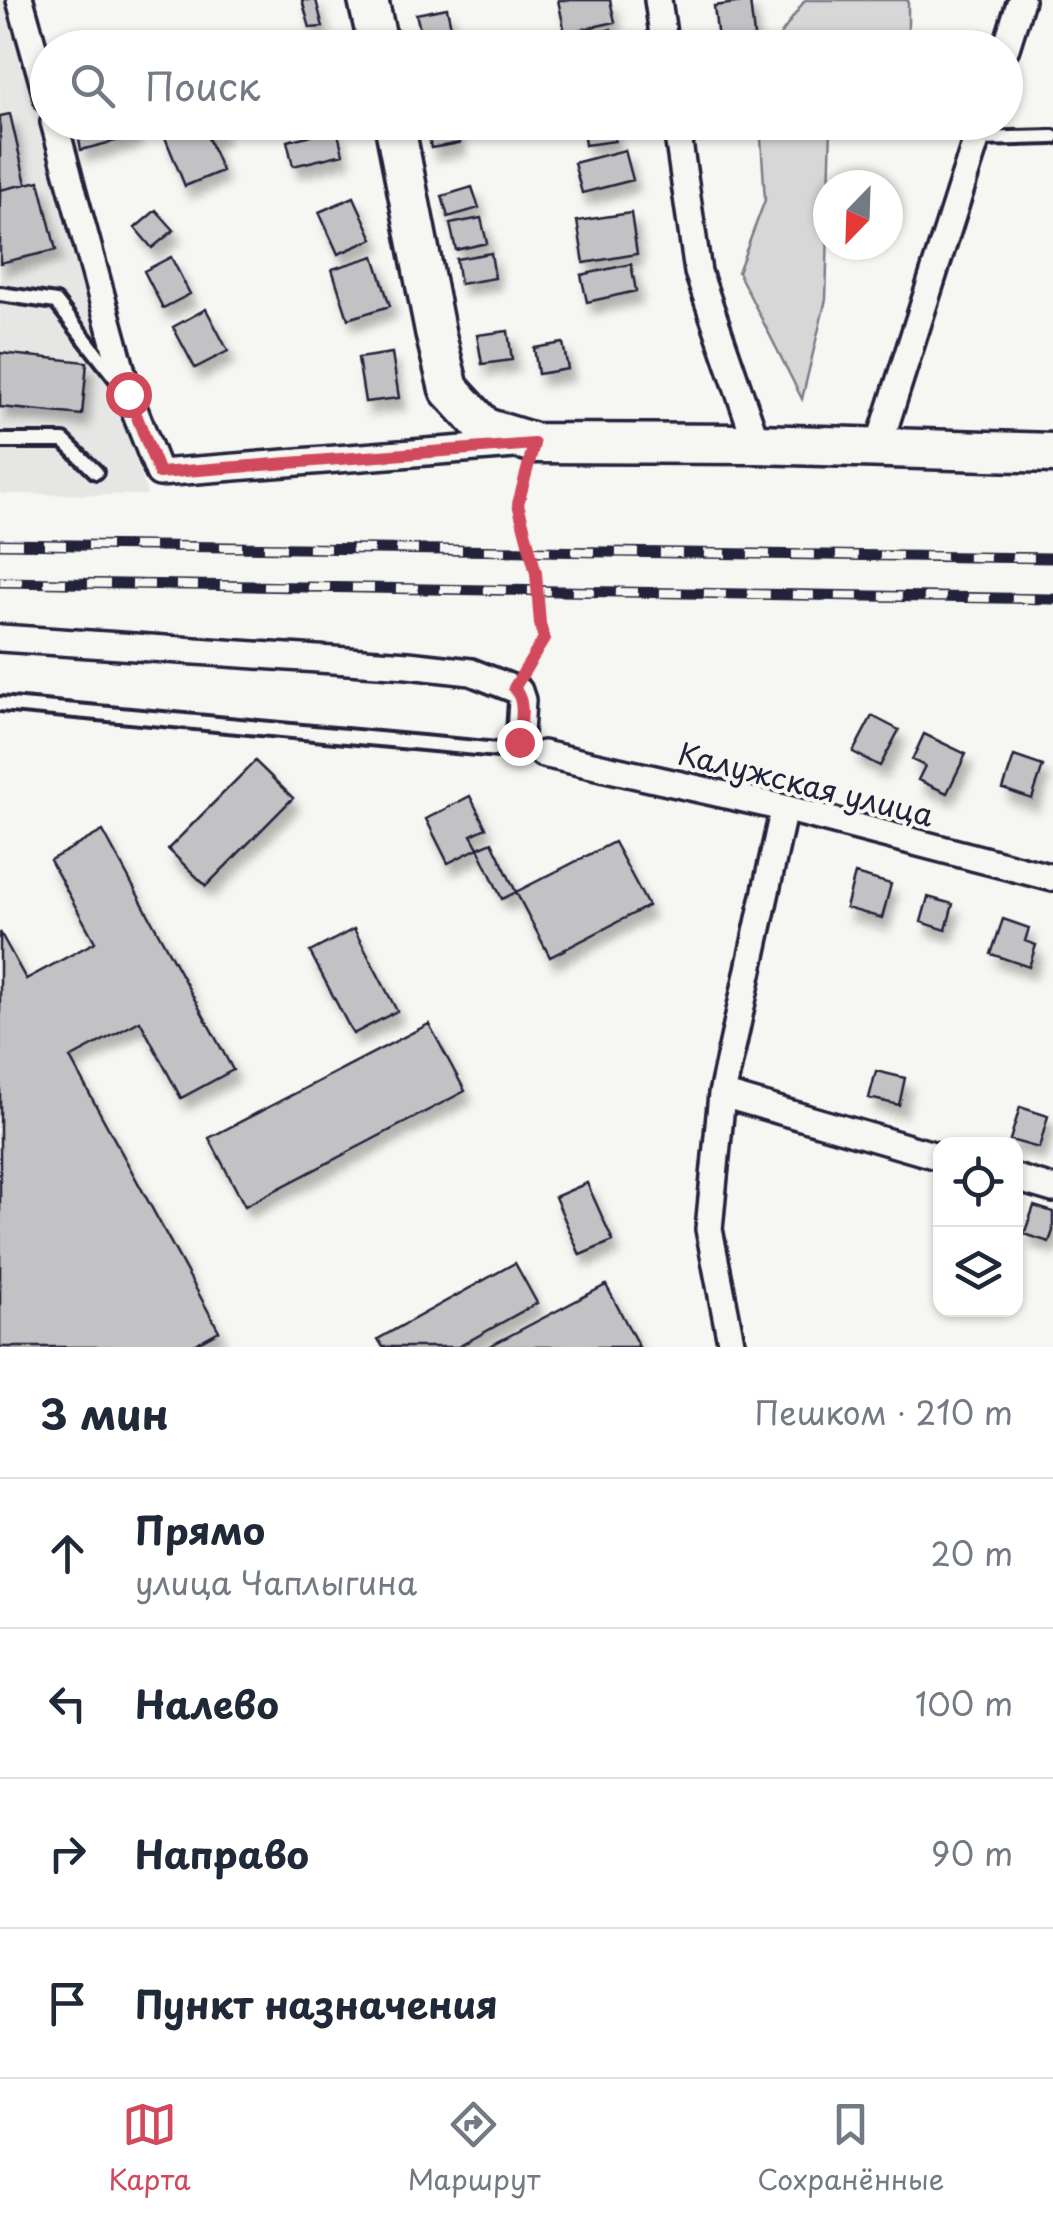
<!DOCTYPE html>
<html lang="ru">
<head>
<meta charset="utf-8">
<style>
	body { margin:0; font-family:"Playpen Sans",sans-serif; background:#f6f6f7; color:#1f2937 }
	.controls { position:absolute; right:30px; bottom:30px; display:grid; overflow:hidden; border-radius:20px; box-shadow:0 2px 8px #0004 }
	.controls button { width:90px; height:90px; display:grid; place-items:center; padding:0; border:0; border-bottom:2px solid #e0e1e3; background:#fff; color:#1f2937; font:50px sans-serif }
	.compass { position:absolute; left:813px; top:170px; width:90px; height:90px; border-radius:50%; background:#fff; box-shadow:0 2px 8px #0004; rotate:203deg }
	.stop { position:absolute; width:30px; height:30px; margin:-22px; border:8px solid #d1495b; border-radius:50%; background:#fff }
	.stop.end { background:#d1495b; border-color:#fff; box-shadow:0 2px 10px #0008 }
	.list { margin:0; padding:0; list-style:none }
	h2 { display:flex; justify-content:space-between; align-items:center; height:130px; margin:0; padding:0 40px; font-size:42px }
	h2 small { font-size:32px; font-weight:400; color:#747a83 }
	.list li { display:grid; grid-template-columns:65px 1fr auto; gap:30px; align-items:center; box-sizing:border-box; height:150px; padding:0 40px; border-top:2px solid #e0e1e3 }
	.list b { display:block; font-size:38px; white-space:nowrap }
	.list p { margin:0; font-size:32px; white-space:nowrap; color:#747a83 }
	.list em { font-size:32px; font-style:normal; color:#747a83 }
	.icon { flex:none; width:55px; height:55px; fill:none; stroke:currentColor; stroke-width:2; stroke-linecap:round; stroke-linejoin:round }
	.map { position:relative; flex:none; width:1053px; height:1347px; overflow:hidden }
	.search { position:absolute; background:#fff; box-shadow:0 2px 8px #0004; left:30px; right:30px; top:30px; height:110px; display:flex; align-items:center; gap:25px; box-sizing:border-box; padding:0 35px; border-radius:55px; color:#747a83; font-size:38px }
	.sheet { height:730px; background:#fff }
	nav { display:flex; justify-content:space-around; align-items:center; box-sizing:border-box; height:140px; border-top:2px solid #e0e1e3; background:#fff; font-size:28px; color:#747a83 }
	nav a { display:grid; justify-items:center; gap:5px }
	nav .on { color:#d1495b }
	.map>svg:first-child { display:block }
	.built { fill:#e6e6e4 }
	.green { fill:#d7d7d7; stroke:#7c7c89; stroke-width:2.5 }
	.building { fill:#c2c2c4; stroke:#22223b; stroke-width:2.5; filter:url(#shadow) }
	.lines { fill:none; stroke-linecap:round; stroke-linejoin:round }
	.lane-casing { stroke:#22223b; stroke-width:20 }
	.street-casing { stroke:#22223b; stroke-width:32 }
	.secondary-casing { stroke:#22223b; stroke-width:45 }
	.path { stroke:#22223b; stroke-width:5; stroke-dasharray:10 8; stroke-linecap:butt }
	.lane { stroke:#f6f6f2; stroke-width:12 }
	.street { stroke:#f6f6f2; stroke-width:25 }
	.secondary { stroke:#f6f6f2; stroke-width:38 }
	.rail-casing { stroke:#22223b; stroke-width:11 }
	.rail { stroke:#f6f6f2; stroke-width:8; stroke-dasharray:22; stroke-linecap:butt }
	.route { stroke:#d1495b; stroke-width:12 }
	.labels { text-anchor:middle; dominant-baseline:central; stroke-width:8; stroke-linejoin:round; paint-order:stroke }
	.street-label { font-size:30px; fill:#22223b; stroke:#f6f6f2 }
</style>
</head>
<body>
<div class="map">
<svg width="1053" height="1347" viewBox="0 0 1053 1347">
	<defs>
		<filter id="shadow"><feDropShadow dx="6" dy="11" stdDeviation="5" flood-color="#0004"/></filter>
	</defs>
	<rect width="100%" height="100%" fill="#f6f6f2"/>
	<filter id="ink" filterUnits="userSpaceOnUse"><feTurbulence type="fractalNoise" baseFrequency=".01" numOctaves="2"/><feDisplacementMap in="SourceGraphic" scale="20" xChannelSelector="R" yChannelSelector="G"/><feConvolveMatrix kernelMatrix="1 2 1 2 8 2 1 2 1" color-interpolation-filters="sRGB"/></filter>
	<g filter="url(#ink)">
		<path class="built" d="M0 0H12L147 495 0 494Z"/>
		<path class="green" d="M805 0H908V30L894 47H772Z
			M760 123H834L831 126 826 299 802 399 738 272 765 200Z"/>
		<path class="building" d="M302 0H316L323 27 310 28Z
			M558 0H610L615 22 565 33Z
			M750 1 755 45 719 48 714 6Z
			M447 8 451 27 421 33 416 14Z
			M611 29 617 48H579L576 40Z
			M445 32 449 48H410L408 42Z
			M10 114 26 184 0 190V116Z
			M76 122H130L135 136 81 150Z
			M194 122H218L222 132 208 138 222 171 185 186 164 135Z
			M449 122H456L460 143 431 148 427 127Z
			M582 122H612L615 141 585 145Z
			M337 129 343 154 293 166 287 141Z
			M625 150 633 180 582 193 574 163Z
			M39 181 56 250 0 263V190Z
			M472 187 479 208 448 217 442 196Z
			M354 197 373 239 338 254 319 212Z
			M156 210 174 230 152 248 135 228Z
			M631 213 637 254 584 263 577 221Z
			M481 218 487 243 456 250 450 224Z
			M491 253 495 278 460 284 456 259Z
			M374 256 390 306 348 319 332 269Z
			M171 257 190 294 163 308 144 271Z
			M631 264 636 291 587 302 581 275Z
			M206 309 228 351 195 368 173 327Z
			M508 331 512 360 482 364 477 335Z
			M563 343 568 369 538 374 534 348Z
			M0 353 87 362 82 415 0 407Z
			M392 353 399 398 365 402 358 358Z
			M872 716 899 730 880 766 853 752Z
			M924 734 966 754 947 793 918 780 925 766 912 760Z
			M1014 756 1043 766 1032 799 1003 789Z
			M255 761 293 798 206 886 168 849Z
			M470 796 486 828 471 835 478 848 448 863 426 819Z
			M103 831 233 1070 181 1098 140 1021 70 1058 219 1331 190 1347H0V932L26 979 95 942 50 860Z
			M492 842 516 892 502 899 478 848Z
			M614 842 648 906 550 957 516 892Z
			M855 874 891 884 882 918 846 908Z
			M928 897 953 904 946 930 921 922Z
			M1003 919 1029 928 1025 941 1036 945 1029 967 991 954Z
			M354 929 397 1011 353 1034 310 952Z
			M429 1024 465 1091 245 1206 209 1138Z
			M876 1071 905 1078 899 1105 869 1098Z
			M1020 1107 1048 1116 1039 1148 1010 1140Z
			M587 1183 613 1241 580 1255 555 1197Z
			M1034 1206 1053 1212V1231L1049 1242 1024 1234Z
			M515 1263 537 1303 458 1347H383L378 1339Z
			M606 1285 639 1347H488Z"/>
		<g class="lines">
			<defs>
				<path id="lane" d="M976 139 1053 137
					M0 294 56 302 118 381
					M0 441H64L96 472
					M0 704 520 752"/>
				<path id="street" d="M20 0 48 100
					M658 0 665 48
					M1006 48 1021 0
					M54 122 128 394 159 473 515 445
					M676 122 698 272 757 444
					M878 448 982 122
					M0 638 408 665 471 672 519 691 522 700 519 751
					M543 754 784 808 1053 878
					M722 1094 940 1157
					M1016 1178 1053 1189
					M732 1347 709 1229 722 1094 784 808"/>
				<path id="secondary" d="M368 0 379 48
					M394 122 436 336 449 389 485 428 534 443 757 444 1053 453"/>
			</defs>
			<use href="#lane" class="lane-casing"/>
			<use href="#street" class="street-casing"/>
			<use href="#secondary" class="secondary-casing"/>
			<path class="path" d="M525 670 544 639 540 624 536 573 519 504 527 471"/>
			<use href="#lane" class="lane"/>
			<use href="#street" class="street"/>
			<use href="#secondary" class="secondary"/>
			<defs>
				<path id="rail" d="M0 544 1053 558
					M0 582 1053 599"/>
			</defs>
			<use href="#rail" class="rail-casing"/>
			<use href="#rail" class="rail"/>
		</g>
	</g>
	<g class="lines" filter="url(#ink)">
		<path class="route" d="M128 394 159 473 534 444 518 504 536 573 540 624 544 639 514 688C527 702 520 724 519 742"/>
	</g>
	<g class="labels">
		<g class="street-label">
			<text transform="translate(806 783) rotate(14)">Калужская улица</text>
		</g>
	</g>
</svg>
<div class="controls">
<button><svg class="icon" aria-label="locate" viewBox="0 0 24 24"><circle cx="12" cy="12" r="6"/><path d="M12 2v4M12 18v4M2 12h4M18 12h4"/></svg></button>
<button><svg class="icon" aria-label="layers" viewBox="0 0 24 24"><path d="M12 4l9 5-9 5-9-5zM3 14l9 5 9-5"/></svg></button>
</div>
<svg class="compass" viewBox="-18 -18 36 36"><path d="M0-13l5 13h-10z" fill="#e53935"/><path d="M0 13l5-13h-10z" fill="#747a83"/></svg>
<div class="stop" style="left:128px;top:394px"></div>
<div class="stop end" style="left:519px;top:742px"></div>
<div class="search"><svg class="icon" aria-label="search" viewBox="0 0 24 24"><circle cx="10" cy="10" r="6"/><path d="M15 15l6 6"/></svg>Поиск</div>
</div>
<section class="sheet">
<h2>3 мин<small>Пешком · 210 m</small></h2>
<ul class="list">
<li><svg class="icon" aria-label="ahead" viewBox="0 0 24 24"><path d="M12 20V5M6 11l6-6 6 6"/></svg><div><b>Прямо</b><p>улица Чаплыгина</p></div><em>20 m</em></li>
<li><svg class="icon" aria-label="left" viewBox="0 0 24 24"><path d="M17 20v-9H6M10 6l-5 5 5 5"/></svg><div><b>Налево</b></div><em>100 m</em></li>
<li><svg class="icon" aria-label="right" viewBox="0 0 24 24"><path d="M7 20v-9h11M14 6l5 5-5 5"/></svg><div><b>Направо</b></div><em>90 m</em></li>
<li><svg class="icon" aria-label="arrive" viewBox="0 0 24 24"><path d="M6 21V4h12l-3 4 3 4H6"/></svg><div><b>Пункт назначения</b></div></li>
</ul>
</section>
<nav>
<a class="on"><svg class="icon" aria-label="map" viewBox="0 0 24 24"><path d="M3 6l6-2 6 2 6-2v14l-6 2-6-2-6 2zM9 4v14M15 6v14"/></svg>Карта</a>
<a><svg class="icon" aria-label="directions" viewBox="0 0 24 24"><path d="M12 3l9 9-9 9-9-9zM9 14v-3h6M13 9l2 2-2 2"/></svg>Маршрут</a>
<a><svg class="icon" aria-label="saved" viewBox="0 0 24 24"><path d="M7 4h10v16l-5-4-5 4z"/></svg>Сохранённые</a>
</nav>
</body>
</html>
